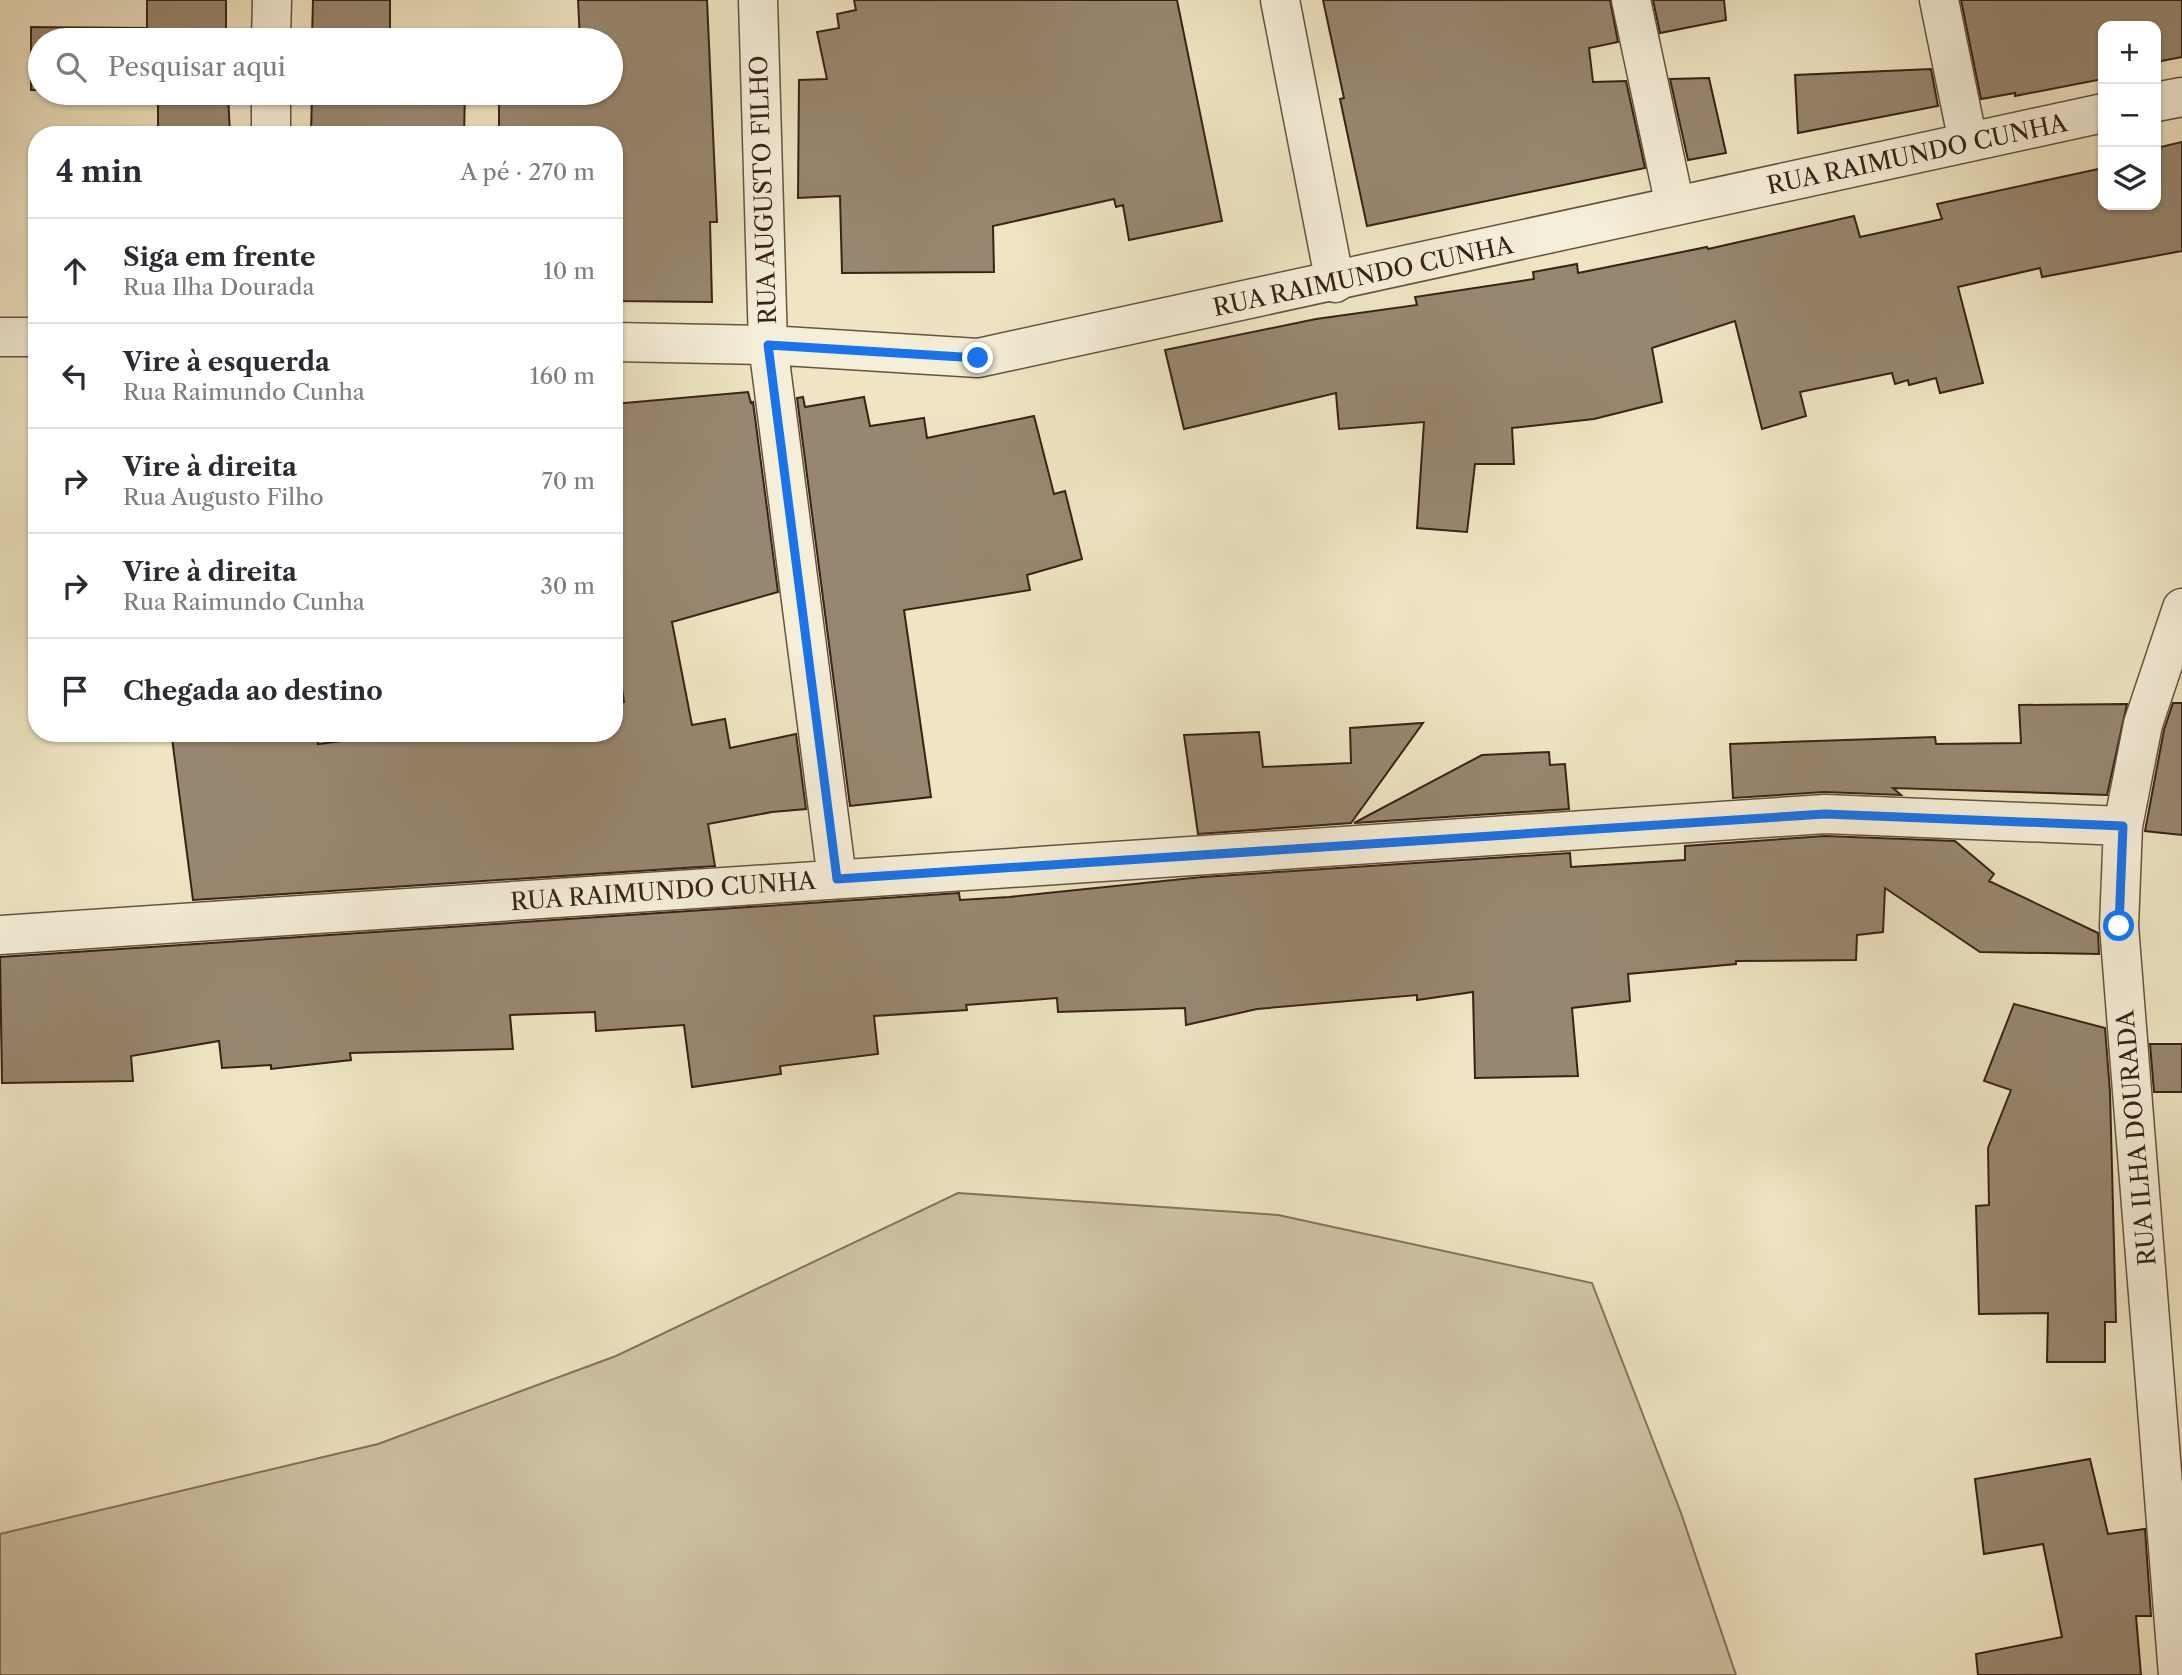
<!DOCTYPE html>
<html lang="pt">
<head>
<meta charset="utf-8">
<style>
	body { margin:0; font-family:"Libre Caslon Text",serif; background:#f7f7f7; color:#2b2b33 }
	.controls { position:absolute; right:21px; top:21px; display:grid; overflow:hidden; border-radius:14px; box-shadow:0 2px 5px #0004 }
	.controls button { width:63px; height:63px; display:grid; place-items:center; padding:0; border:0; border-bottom:2px solid #e1e1e2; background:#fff; color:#2b2b33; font:35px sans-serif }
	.stop { position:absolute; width:21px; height:21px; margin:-16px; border:5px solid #1a73e8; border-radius:50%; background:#fff }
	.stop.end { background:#1a73e8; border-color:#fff; box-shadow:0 2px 7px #0008 }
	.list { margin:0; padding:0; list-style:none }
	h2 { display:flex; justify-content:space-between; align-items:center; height:91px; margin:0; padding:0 28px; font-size:30px }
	h2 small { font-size:23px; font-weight:400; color:#7c7c81 }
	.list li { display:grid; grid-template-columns:46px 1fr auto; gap:21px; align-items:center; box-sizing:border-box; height:105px; padding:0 28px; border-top:2px solid #e1e1e2 }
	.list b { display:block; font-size:26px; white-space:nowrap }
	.list p { margin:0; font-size:23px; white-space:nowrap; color:#7c7c81 }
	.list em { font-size:23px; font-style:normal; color:#7c7c81 }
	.icon { flex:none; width:38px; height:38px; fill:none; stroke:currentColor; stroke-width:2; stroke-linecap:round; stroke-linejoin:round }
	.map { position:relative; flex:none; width:2182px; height:1675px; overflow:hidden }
	.search { position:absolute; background:#fff; box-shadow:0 2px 5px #0004; left:28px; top:28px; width:595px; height:77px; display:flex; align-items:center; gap:18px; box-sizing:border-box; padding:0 24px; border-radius:38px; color:#7c7c81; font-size:26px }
	.panel { position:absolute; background:#fff; box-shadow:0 2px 5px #0004; left:28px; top:126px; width:595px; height:616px; border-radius:28px }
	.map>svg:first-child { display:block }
	.green { fill:#d0c4a6; stroke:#84735e; stroke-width:2 }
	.building { fill:#988770; stroke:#392216; stroke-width:2 }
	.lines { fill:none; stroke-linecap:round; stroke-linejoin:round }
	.street-casing { stroke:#665341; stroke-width:41 }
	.street { stroke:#f5eed8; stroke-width:38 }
	.route { stroke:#1a73e8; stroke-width:9 }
	.labels { text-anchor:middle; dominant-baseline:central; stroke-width:7; stroke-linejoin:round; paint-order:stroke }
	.street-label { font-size:24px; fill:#392216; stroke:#f5eed8 }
</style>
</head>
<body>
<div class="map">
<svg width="2182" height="1675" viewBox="0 0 2182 1675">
	<rect width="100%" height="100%" fill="#efe5c3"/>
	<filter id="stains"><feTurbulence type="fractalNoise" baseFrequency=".00286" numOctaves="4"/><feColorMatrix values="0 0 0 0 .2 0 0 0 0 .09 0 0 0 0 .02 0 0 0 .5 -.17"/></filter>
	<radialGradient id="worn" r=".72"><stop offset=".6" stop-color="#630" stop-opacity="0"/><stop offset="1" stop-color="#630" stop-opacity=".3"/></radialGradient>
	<path class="green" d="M958 1193 1278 1215 1592 1283 1681 1513 1736 1675H0V1534L378 1444 616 1356Z"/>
	<path class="building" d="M147 0H226V40H40V90H31V27L147 28Z
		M313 0H390V31L465 32V40H312Z
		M578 0H707L717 222H710L712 302 614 301V135H499V96L611 93V40H580Z
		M854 0H1177L1222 221 1129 240 1123 205 1116 207 1114 199 993 226 994 272 842 273 840 196 798 198 799 80 827 79 817 32 839 28 837 14 856 10Z
		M1323 0H1610L1618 42 1589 48 1593 82 1626 81 1645 168 1367 226 1340 99 1344 98Z
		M1653 0H1724L1726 20 1660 33Z
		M1961 0H2182V57L2156 62V26H2103V79L2015 96V93L1981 99Z
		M1931 69 1938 106 1798 133 1795 75Z
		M1709 78 1726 153 1688 160 1670 79Z
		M158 93H228L230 135H158Z
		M312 93H465L464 135H311Z
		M2182 142V251L2042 277 2040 268 1958 287 1983 383 1940 393 1936 378 1909 385 1908 380 1895 384 1892 373 1800 392 1806 416 1762 429 1735 321 1652 348 1662 402 1594 419 1512 428 1514 464H1475L1467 532 1417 528 1424 422 1339 429 1336 393 1184 429 1165 350 1316 319 1417 305 1415 297 1534 279 1533 272 1577 264 1578 273 1707 247 1708 249 1854 216 1860 237 1942 219 1937 204 2103 168V205H2156V148Z
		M748 392 751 403 753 402 778 592 672 622 692 725 725 719 730 748 796 734 806 809 772 812 708 824 715 866 193 900 172 738 202 733H317L318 744 403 733H614V704L624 702 614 636V404Z
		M803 397 805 407 864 397 870 426 924 418 927 438 1034 416 1054 494 1065 491 1082 559 1027 575 1030 590 904 610 931 797 850 806 797 398Z
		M2173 703H2182V835L2145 831 2164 730Z
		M2127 704 2107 795 1893 788 1901 795 1824 792 1733 798 1730 744 1935 737 1936 744 2021 743 2019 705Z
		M1423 723 1351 823 1198 834 1184 735 1259 732 1263 767 1351 763 1350 728Z
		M1549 752 1550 765 1565 764 1569 809 1354 823 1482 755Z
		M1825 836 1955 841 1994 874 1989 881 2098 933 2099 954 1980 952 1885 888 1883 932 1857 935 1856 960 1736 961V964L1628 974 1630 1001 1572 1008 1578 1076 1475 1078 1473 992 1417 1000V995L1257 1009 1186 1025 1185 1008 1058 1012 1057 998 966 1005 967 1010 874 1016 878 1054 780 1066 781 1074 692 1087 684 1025 596 1031 595 1012 510 1015 513 1049 350 1053 351 1060 271 1069V1065L222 1068 219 1041 131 1056 133 1081 2 1083 0 957 959 893 960 900 1009 897 1202 877 1570 853 1571 867 1685 860V846Z
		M2014 1004 2105 1028 2110 1092 2116 1322H2105V1362H2047L2048 1313 1979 1314 1976 1206 1989 1205 1988 1148 2011 1090 1984 1081Z
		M2150 1044H2182V1092H2154Z
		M2090 1459 2108 1534 2145 1529 2151 1616H2136L2141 1675H1978L1976 1654 2062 1637 2043 1544 1984 1554 1975 1479Z"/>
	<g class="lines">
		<defs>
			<path id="street" d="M758 0 768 345 837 879
				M1280 0 1335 283
				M1631 0 1675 206
				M1939 0 1968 142
				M271 40 272 0
				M2156 102 2182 97
				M271 135V93
				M0 337H37
				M614 342 768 345 978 358 2103 113
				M0 935 1825 814 2123 826
				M2178 1675 2119 926 2123 826 2143 724 2182 608"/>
		</defs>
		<use href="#street" class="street-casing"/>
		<use href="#street" class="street"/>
	</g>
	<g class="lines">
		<path class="route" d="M978 358 768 345 837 879 1825 814 2123 826 2119 926"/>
	</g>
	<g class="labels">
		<g class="street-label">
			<text transform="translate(1917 154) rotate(-12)">RUA RAIMUNDO CUNHA</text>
			<text transform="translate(763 190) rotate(-92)">RUA AUGUSTO FILHO</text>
			<text transform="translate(1363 276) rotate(-12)">RUA RAIMUNDO CUNHA</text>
			<text transform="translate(663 891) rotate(-4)">RUA RAIMUNDO CUNHA</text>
			<text transform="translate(2136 1138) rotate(-95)">RUA ILHA DOURADA</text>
		</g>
	</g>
	<rect width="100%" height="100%" filter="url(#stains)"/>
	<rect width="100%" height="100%" fill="url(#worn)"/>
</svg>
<div class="controls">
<button>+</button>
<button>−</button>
<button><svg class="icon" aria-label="layers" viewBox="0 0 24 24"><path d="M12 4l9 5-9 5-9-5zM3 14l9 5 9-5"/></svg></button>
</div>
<div class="stop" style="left:2119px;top:926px"></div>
<div class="stop end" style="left:978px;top:358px"></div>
<div class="search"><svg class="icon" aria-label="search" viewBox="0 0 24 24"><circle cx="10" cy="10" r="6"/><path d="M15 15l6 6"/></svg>Pesquisar aqui</div>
<section class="panel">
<h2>4 min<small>A pé · 270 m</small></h2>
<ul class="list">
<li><svg class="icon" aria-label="ahead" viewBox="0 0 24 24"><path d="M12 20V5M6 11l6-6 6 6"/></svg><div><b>Siga em frente</b><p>Rua Ilha Dourada</p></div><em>10 m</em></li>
<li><svg class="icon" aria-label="left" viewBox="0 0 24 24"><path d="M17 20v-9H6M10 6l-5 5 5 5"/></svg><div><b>Vire à esquerda</b><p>Rua Raimundo Cunha</p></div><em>160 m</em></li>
<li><svg class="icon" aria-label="right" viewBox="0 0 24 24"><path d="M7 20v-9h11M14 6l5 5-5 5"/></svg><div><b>Vire à direita</b><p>Rua Augusto Filho</p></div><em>70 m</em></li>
<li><svg class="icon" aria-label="right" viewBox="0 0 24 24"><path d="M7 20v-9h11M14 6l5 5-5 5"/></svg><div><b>Vire à direita</b><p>Rua Raimundo Cunha</p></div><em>30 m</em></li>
<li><svg class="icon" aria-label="arrive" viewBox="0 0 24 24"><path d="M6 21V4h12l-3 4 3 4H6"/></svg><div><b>Chegada ao destino</b></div></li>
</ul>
</section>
</div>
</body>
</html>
